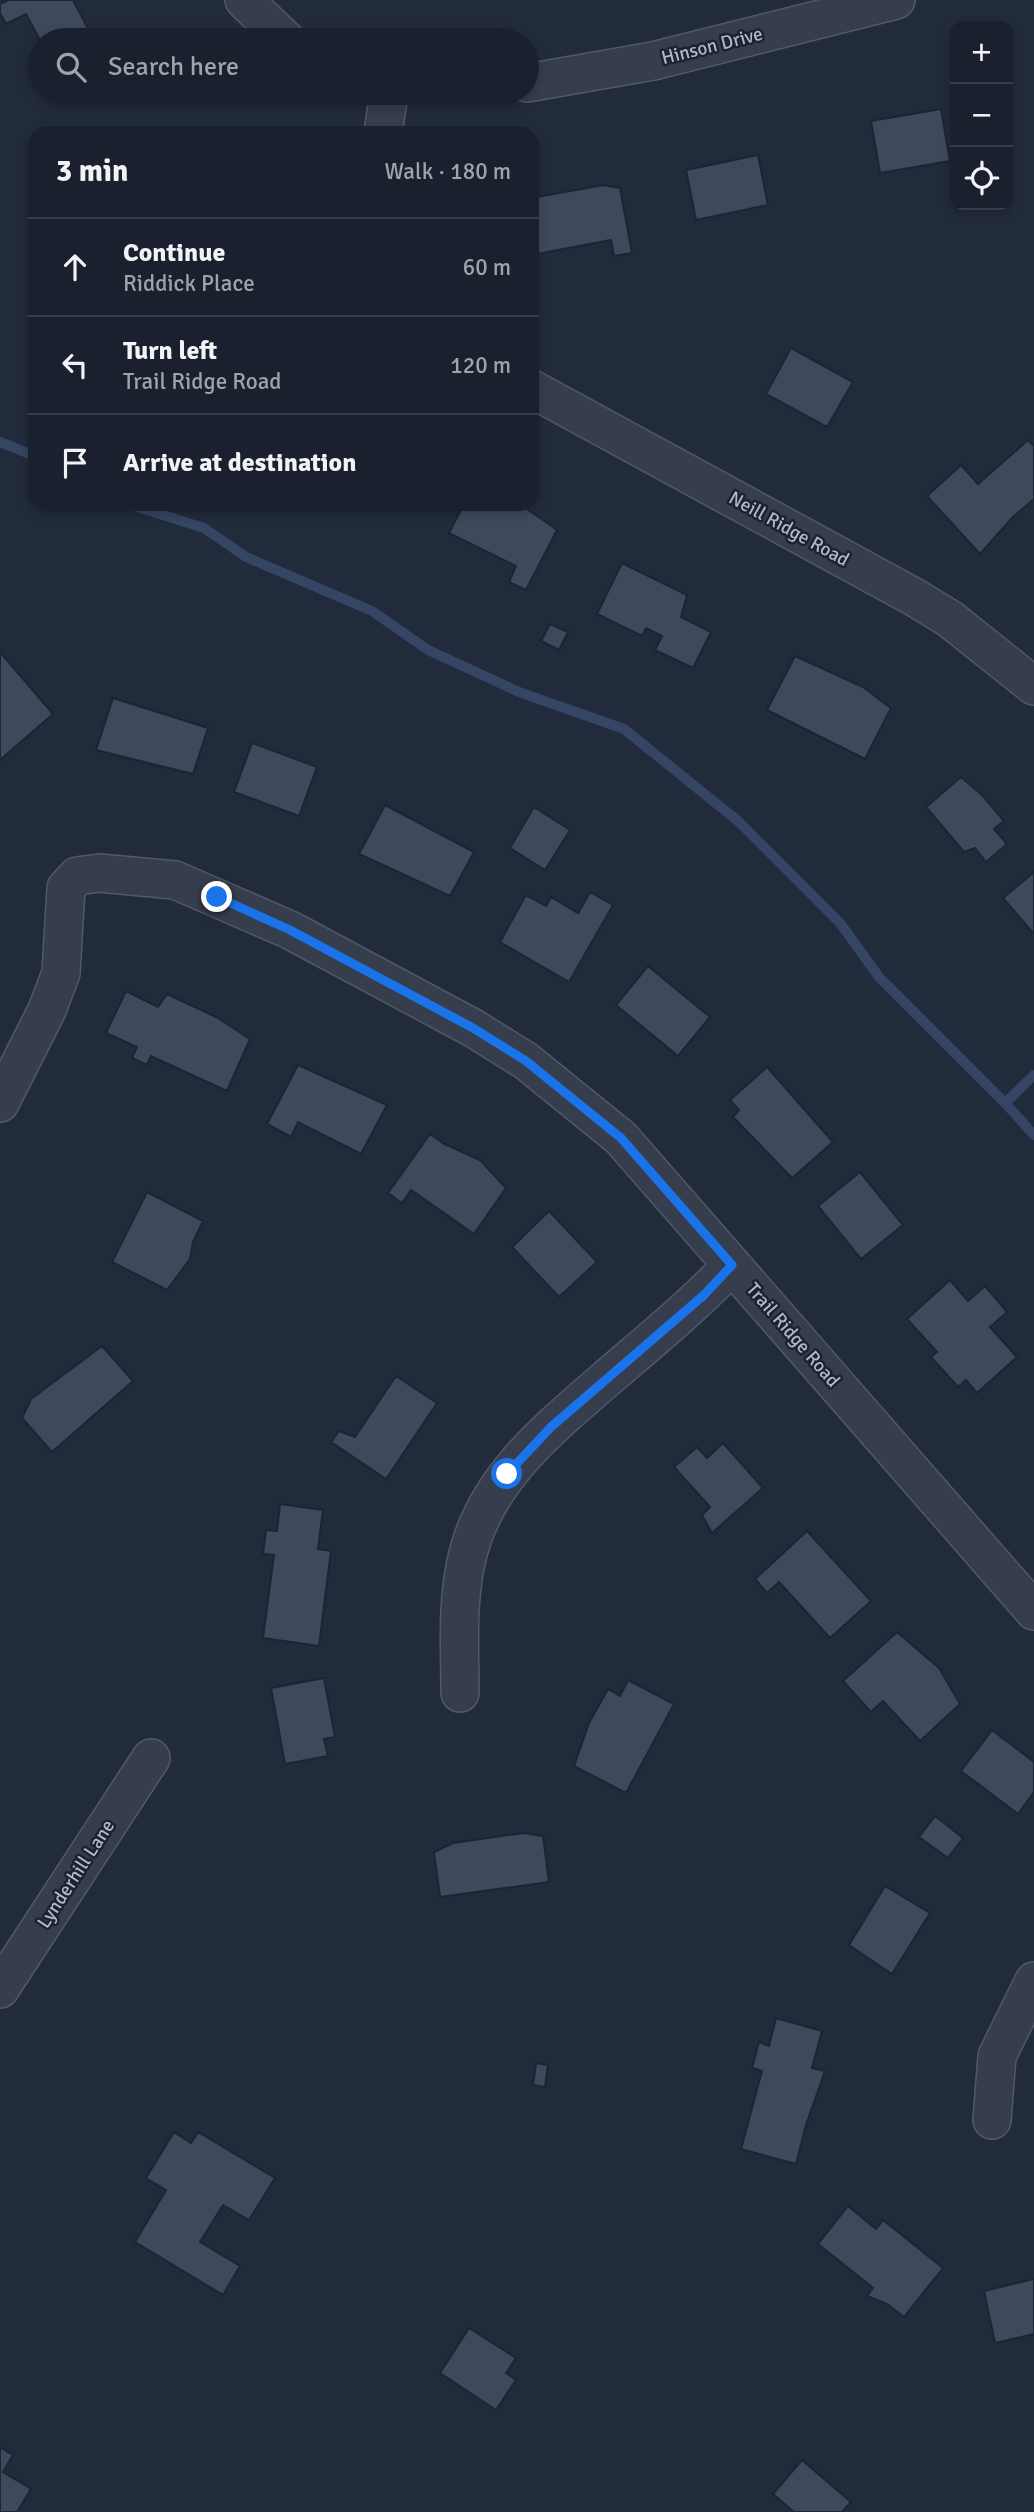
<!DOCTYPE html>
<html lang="en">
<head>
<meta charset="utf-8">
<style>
	body { margin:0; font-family:Signika,sans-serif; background:#232835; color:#f1f3f6 }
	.controls { position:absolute; right:21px; top:21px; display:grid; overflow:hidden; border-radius:14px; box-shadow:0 4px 10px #0003 }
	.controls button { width:63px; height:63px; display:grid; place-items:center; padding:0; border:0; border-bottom:2px solid #383e49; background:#1a202d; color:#f1f3f6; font:35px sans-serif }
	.stop { position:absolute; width:21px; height:21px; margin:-16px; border:5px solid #1a73e8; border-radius:50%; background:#fff }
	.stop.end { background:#1a73e8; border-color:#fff; box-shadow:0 2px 7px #0008 }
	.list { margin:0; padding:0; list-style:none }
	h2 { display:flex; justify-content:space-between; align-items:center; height:91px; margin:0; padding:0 28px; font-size:30px }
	h2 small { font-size:23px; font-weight:400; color:#9fa3aa }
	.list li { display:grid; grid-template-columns:46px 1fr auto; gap:21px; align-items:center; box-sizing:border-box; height:98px; padding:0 28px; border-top:2px solid #383e49 }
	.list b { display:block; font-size:26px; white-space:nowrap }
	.list p { margin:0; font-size:23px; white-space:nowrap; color:#9fa3aa }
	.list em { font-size:23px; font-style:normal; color:#9fa3aa }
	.icon { flex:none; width:38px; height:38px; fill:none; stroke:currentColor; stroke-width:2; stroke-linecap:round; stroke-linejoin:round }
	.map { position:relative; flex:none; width:1034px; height:2512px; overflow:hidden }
	.search { position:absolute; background:#1a202d; box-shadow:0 4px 10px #0003; left:28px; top:28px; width:511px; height:77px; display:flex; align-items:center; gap:18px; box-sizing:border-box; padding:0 24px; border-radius:38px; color:#9fa3aa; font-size:26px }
	.panel { position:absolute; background:#1a202d; box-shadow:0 4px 10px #0003; left:28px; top:126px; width:511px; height:385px; border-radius:21px }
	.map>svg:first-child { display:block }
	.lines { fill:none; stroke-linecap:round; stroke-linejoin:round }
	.stream { stroke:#364563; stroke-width:10 }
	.building { fill:#3e495b; stroke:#1d2433; stroke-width:2 }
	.minor-casing { stroke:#515867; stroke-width:40 }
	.minor { stroke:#363d4c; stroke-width:37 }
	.route { stroke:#1a73e8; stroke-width:9 }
	.labels { text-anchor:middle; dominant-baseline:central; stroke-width:5; stroke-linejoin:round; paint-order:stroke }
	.street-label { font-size:19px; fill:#b2b8c8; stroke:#1b2331 }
</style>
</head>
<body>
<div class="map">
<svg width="1034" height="2512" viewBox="0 0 1034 2512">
	<rect width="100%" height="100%" fill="#222b3c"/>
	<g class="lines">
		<path class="stream" d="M0 442 35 456
			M128 504 204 528 246 557 372 611 428 650 519 692 624 729 738 821 840 923 879 977 1005 1103 1034 1135
			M1005 1103 1034 1075"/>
	</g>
	<path class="building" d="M8 0H73L94 40H40L26 14 6 24 0 13V4Z
		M941 109 950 161 880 173 871 121Z
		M758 155 768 205 696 220 686 170Z
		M603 185 620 188 632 253 614 256 611 240 532 255V198Z
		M791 348 853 382 827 427 766 394Z
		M1028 440 1034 446V499L1013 517 980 554 927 496 961 465 978 484Z
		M464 504H520L557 530 526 590 509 582 516 566 449 533Z
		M622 563 687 595 681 617 711 632 693 668 655 650 662 636 646 628 642 636 597 614Z
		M550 624 568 632 559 650 541 641Z
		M0 652 53 714 0 760Z
		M795 656 863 687 891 708 865 759 767 710Z
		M113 698 208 728 193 774 96 750Z
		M252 743 317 767 299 816 234 792Z
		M961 777 982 795 1004 821 994 829 1007 844 986 862 975 848 964 852 926 807Z
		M385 805 474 852 450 896 359 854Z
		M534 807 570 830 545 870 510 848Z
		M1034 872V934L1003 898Z
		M590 892 613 905 569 982 500 942 526 895 546 906 551 897 578 913Z
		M648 966 710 1017 678 1056 616 1005Z
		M126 991 158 1007 167 994 218 1018 250 1039 227 1091 151 1056 147 1065 132 1058 137 1047 106 1033Z
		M298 1065 387 1105 361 1154 298 1122 291 1137 267 1124Z
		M767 1067 833 1142 792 1178 733 1117 739 1110 730 1100Z
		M430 1134 444 1144 480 1160 506 1188 474 1234 411 1190 402 1203 388 1193Z
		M860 1172 903 1225 861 1259 818 1206Z
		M147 1192 203 1221 193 1242 190 1259 167 1290 112 1262Z
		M549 1211 597 1262 559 1297 512 1247Z
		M950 1280 968 1301 985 1286 1007 1312 990 1327 1017 1357 977 1393 966 1380 958 1387 931 1357 937 1352 907 1319Z
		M102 1346 133 1381 52 1452 22 1418 31 1399Z
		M396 1376 437 1403 386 1479 331 1442 339 1431 355 1437Z
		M723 1443 763 1488 712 1533 702 1515 710 1507 674 1467 697 1447 707 1458Z
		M280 1504 323 1510 318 1549 331 1551 319 1646 263 1638 274 1555 263 1554 266 1530 277 1531Z
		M807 1531 871 1601 830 1638 779 1582 767 1593 755 1579Z
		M897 1632 939 1668 960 1704 920 1741 883 1701 871 1712 843 1681Z
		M324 1678 335 1737 324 1739 328 1756 285 1764 271 1688Z
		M628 1680 674 1704 626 1793 574 1766 589 1723 608 1689 620 1696Z
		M992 1730 1034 1762V1792L1018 1814 961 1771Z
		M935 1816 963 1838 948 1858 919 1837Z
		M523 1833 543 1836 549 1882 440 1897 434 1852 453 1843Z
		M885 1886 930 1913 892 1974 849 1945Z
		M776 2018 822 2031 812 2068 825 2071 806 2125 796 2164 741 2149 762 2071 752 2068 759 2042 769 2046Z
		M536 2063 548 2065 545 2087 533 2085Z
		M174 2132 191 2143 198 2132 275 2178 249 2220 223 2205 200 2242 240 2266 223 2295 135 2242 166 2190 146 2178Z
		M848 2206 876 2229 883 2220 943 2268 904 2317 887 2304 867 2296 873 2288 818 2244Z
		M1034 2279V2334L995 2343 984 2291Z
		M469 2328 516 2358 506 2373 516 2380 496 2410 440 2373Z
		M0 2447 13 2455 3 2472 31 2489 17 2512H0Z
		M802 2460 851 2502 842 2512H794L773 2494Z"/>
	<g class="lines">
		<defs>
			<path id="minor" d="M244 0 286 40
				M527 83 653 61 896 0
				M383 133 389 93
				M532 389 914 597 950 619 1034 686
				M0 1103 47 1010 61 973 66 888 77 876 99 873 175 880 290 930 473 1028 526 1061 621 1138 1034 1611
				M460 1693C460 1646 456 1596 469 1550 489 1476 551 1427 606 1379 649 1342 693 1306 732 1265
				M0 1989 151 1758
				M992 2120 997 2056 1034 1981"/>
		</defs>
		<use href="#minor" class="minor-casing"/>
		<use href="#minor" class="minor"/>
	</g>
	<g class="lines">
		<path class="route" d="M217 897 290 930 473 1028 526 1061 621 1138 732 1265 704 1295 551 1427 507 1474"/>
	</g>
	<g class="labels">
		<g class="street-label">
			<text transform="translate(712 46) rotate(-14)">Hinson Drive</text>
			<text transform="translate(789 529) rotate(29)">Neill Ridge Road</text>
			<text transform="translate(793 1335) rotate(49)">Trail Ridge Road</text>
			<text transform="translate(76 1874) rotate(-57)">Lynderhill Lane</text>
		</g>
	</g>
</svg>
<div class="controls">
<button>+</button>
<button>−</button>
<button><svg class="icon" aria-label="locate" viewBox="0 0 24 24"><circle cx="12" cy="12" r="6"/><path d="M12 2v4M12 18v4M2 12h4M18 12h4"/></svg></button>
</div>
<div class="stop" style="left:507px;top:1474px"></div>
<div class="stop end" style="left:217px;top:897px"></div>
<div class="search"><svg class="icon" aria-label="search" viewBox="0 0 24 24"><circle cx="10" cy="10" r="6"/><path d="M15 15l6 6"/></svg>Search here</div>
<section class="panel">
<h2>3 min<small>Walk · 180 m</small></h2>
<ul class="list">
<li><svg class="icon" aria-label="ahead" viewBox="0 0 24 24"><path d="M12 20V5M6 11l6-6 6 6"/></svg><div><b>Continue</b><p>Riddick Place</p></div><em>60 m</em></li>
<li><svg class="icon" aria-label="left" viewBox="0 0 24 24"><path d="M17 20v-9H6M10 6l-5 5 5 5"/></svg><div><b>Turn left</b><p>Trail Ridge Road</p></div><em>120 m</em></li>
<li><svg class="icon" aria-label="arrive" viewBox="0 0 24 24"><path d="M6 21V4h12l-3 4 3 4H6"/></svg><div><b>Arrive at destination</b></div></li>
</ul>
</section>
</div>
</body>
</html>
